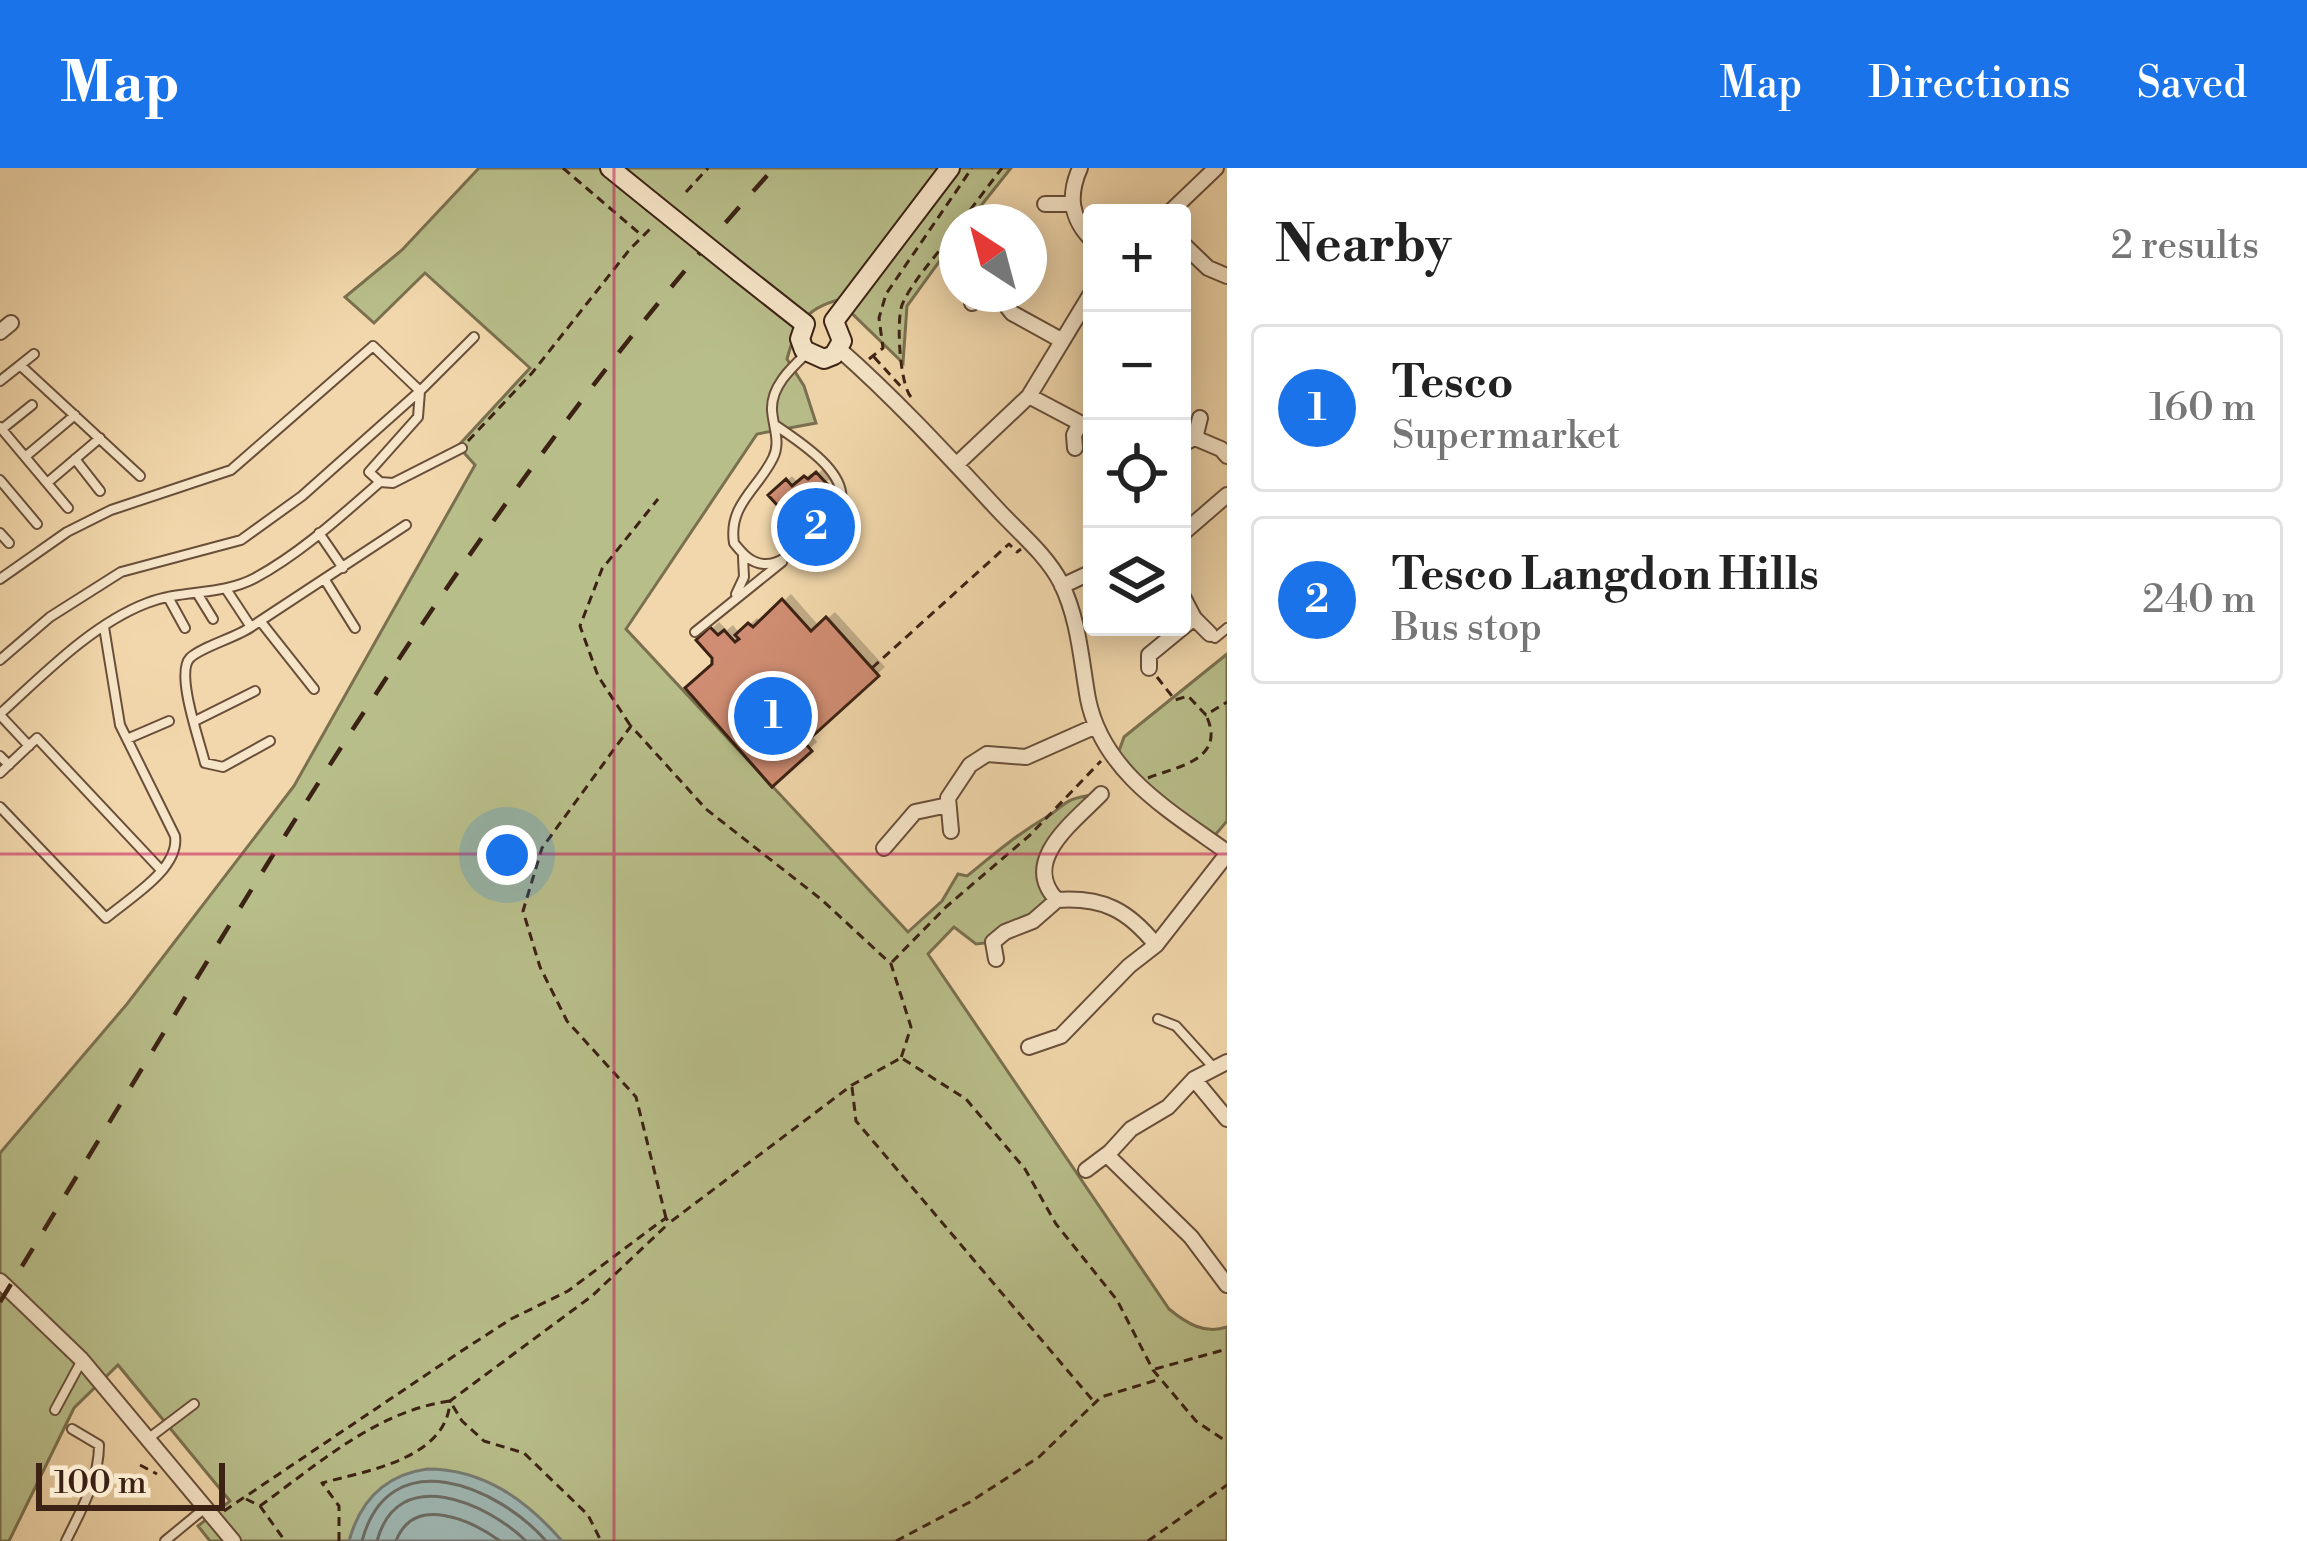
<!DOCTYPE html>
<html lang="en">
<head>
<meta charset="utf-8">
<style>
	body { margin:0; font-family:"Libre Bodoni",serif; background:#f6f6f6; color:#222 }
	.controls { position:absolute; right:36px; top:36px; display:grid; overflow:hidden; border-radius:12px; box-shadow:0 6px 30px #0003 }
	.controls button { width:108px; height:108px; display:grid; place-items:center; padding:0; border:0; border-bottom:3px solid #e0e0e0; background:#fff; color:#222; font:60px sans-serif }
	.compass { position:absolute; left:939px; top:36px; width:108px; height:108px; border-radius:50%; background:#fff; box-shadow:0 6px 30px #0003; rotate:324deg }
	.scale { position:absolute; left:36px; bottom:30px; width:189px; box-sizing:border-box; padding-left:12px; border:6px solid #3c2214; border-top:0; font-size:33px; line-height:42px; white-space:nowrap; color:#3c2214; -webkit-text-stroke:9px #f6e5c8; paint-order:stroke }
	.you { position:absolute; left:507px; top:687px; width:42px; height:42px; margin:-30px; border:9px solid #fff; border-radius:50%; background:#1a73e8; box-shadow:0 0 0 18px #1a73e833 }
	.badge { display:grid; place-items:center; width:78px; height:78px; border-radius:50%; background:#1a73e8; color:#fff; font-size:39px; font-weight:700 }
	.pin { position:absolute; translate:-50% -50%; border:6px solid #fff; box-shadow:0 3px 12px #0006 }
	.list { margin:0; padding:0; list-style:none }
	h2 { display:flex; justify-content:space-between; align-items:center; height:156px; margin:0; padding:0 48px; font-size:51px }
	h2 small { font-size:39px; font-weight:400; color:#767676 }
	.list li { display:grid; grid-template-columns:78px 1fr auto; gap:36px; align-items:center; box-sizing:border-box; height:168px; margin:0 24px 24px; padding:0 24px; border:3px solid #e0e0e0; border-radius:12px }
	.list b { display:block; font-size:45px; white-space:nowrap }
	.list p { margin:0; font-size:39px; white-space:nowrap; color:#767676 }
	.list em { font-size:39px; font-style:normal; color:#767676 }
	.icon { flex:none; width:66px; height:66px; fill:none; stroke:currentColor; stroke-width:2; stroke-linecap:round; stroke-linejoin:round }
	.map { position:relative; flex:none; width:1227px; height:1373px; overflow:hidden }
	header { display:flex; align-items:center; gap:72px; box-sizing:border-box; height:168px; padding:0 60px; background:#1a73e8; color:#fff }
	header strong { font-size:57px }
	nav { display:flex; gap:66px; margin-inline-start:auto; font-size:42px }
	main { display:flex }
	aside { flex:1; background:#fff }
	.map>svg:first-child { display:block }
	.green { fill:#b8be8a; stroke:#7a704f; stroke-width:3 }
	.water { fill:#9eb7b3; stroke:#777b73; stroke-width:3 }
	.shadow { fill:#0003 }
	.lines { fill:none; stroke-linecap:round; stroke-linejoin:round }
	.shore { stroke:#6d6c64; stroke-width:3 }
	.building { fill:#d08d73; stroke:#3c2214; stroke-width:3 }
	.lane-casing { stroke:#694f3a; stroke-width:12 }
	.street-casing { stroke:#694f3a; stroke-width:18 }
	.secondary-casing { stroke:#3c2214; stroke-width:22 }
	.path { stroke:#3c2214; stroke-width:3; stroke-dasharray:9 6; stroke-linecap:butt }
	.lane { stroke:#f6e5c8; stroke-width:8 }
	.street { stroke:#f6e5c8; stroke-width:14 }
	.secondary { stroke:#f6e5c8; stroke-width:18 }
	.rail { stroke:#3c2214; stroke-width:4.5; stroke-dasharray:21 21; stroke-linecap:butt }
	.secondary-bridge-casing { stroke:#3c2214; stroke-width:22; stroke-linecap:butt }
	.secondary-bridge { stroke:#f6e5c8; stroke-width:18 }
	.grid { fill:none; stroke:#c2185b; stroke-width:3; stroke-opacity:0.55 }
</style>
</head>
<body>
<header>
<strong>Map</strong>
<nav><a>Map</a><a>Directions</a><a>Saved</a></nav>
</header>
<main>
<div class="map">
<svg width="1227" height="1373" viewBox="0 0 1227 1373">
	<rect width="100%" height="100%" fill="#f1d7ab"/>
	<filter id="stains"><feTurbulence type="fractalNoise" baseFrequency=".00167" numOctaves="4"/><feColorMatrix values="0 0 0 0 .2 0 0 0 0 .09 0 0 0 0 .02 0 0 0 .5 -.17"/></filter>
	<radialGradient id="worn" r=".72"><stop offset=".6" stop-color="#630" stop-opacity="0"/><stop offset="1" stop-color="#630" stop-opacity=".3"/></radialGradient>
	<path class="green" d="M479 0H1011L968 54H957V69L907 138 903 195 838 132C804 141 796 158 787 191L804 218 816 255 757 266 626 461 908 764 942 733 958 706 967 708C993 687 1016 667 1045 650 1064 639 1062 632 1086 628L1076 652 1045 692 1057 732 993 774 976 776 954 759 928 786 1169 1141C1186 1155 1205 1167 1227 1159V1373H210L198 1358 230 1333 118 1197 74 1240 9 1373H0V985L127 836 294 618 475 297 458 278 530 200 425 105 374 155 345 129 402 82Z
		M1227 486V653L1211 672 1115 594 1124 569Z"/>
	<path class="water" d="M427 1301C484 1301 526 1332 562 1373H349C360 1333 385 1307 427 1301Z"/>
	<path class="shadow" d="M823 301 830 310 812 331 818 338 798 356 772 327 792 308 799 316 811 305 814 309Z
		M791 426 819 458 835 444 885 499 811 566 817 574 773 614 715 497V489L700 472 719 454 727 462 733 457 740 466 757 450 762 454Z"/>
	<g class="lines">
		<path class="shore" d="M362 1373C389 1272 498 1318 546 1373
			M377 1373C398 1295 487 1335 526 1373
			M396 1373C414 1326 471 1352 500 1373"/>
	</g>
	<path class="building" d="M816 304 828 317 809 338 815 345 798 360 768 327 786 311 792 318 804 308 808 311Z
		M782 431 811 463 826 449 879 508 805 575 812 583 772 619 685 520 712 496V490L696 472 710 459 718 467 724 462 735 474 739 471 735 467 748 455 753 459Z"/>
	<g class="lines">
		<defs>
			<path id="lane" d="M20 197 140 308
				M0 213 34 186
				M775 257C798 273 856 308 838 342 831 354 814 365 804 374 792 385 780 397 764 396 750 395 742 385 734 375 728 337 758 321 773 290 781 274 773 259 772 242 771 219 790 201 806 186
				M0 259 68 340
				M2 261 32 237
				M25 289 75 247
				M75 291 100 323
				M0 312 37 356
				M380 314 369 304 418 249 420 223 474 169
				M380 314 393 315 462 280
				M47 315 100 270
				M0 365 9 375
				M319 365 343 400
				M0 411 67 364 111 342 231 302 373 178 420 223 302 328 241 372 121 404 50 449 0 492
				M325 412 355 460
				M226 421 251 459C235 470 201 479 190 490 175 505 200 574 205 595L223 599 270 573
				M197 425 213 451
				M736 426 744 409 743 389
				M168 429 185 460
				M261 454 314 521
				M251 459 406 357
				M695 464 782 394
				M1211 467 1215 470 1227 460
				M0 546C43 507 92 456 147 435 183 421 221 428 255 410 301 385 341 348 380 314
				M0 547 29 578
				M195 553 255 523
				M127 571 169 553
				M0 588 9 597
				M0 605 37 570 161 702
				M0 639 106 750C128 731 180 701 175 668L120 557 104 459
				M1158 851 1176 858 1214 900
				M55 1242 82 1192
				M149 1270 194 1236
				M66 1373C81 1342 99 1312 99 1277L72 1261
				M165 1373 205 1340"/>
			<path id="street" d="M1080 0C1068 27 1070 50 1092 72
				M1045 36H1071
				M1169 45 1216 0
				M1182 75 1208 100 1227 108
				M997 126 1012 145 1061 172
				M972 135 978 126
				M0 164 11 155
				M839 181C897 232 949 289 1001 345 1022 367 1047 388 1061 415 1079 452 1081 492 1088 531 1103 605 1170 643 1227 684
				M1029 228 1080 255 1074 267 1075 280
				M1195 270 1200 250
				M1182 276 1195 270 1221 281 1227 288
				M957 296 1029 228 1092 124
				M1182 366 1227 327
				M1062 418 1092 404
				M1182 427 1194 450 1210 466
				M1149 500V487L1194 450
				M1101 626C1075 653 1019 693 1057 732 1103 729 1128 742 1156 777
				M951 663 948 630 970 597 987 586 1026 589 1096 558
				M884 680 915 644 948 637
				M996 791 993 774 1005 764 1033 753 1057 732
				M1029 879 1061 868 1129 798 1156 777 1227 686
				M1194 911 1227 951
				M1107 987 1191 1069 1227 1117
				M1086 1002 1110 984 1131 961 1168 939 1194 911 1227 894
				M0 1113 81 1191 233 1373"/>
			<path id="secondary" d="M610 0 652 34
				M739 104 805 156
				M834 153 950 0
				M805 156 800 171 804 182 824 191 834 187 842 173 834 153"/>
		</defs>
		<use href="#lane" class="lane-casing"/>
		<use href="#street" class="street-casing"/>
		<use href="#secondary" class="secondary-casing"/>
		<path class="path" d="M563 0 639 65
			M686 24 708 0
			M961 54 1002 0
			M874 189 904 222
			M869 191 883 180 879 150 886 126 972 0
			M911 229C900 217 896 154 902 137 911 114 942 81 957 60
			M468 273 532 205 630 81 653 58
			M872 500 1009 376 1017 384 1021 381
			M1157 509 1175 532 1188 528 1206 547 1227 534
			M630 557 598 508 580 458 602 401 658 331
			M1148 610C1178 598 1227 592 1206 547
			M892 794 946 739 1030 667 1101 593
			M903 891 966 931 1025 1001 1056 1056 1117 1132 1153 1202 1196 1253 1227 1274
			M852 919 856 953 1095 1235
			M666 1050 636 929 567 853 540 799 523 743 542 680 631 558 706 641 822 732 891 796 911 859 901 890
			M1155 1201 1227 1181
			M140 1297 157 1306
			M246 1331 260 1338 285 1373
			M260 1338C318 1296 377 1243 450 1233L462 1253 484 1273 524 1285 588 1347 601 1373
			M224 1343 460 1184 511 1151 568 1123 656 1057 666 1050 669 1055 852 917 899 891
			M339 1373V1338L322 1315C366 1303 447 1291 450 1233L592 1128 668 1056
			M896 1373 970 1334 1039 1289 1101 1229 1160 1211
			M1148 1373 1227 1317"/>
		<use href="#lane" class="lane"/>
		<use href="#street" class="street"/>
		<use href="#secondary" class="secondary"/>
		<path class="rail" d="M0 1134C239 745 465 341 774 0"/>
		<defs>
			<path id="secondary-bridge" d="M652 34 739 104"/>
		</defs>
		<use href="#secondary-bridge" class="secondary-bridge-casing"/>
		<use href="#secondary-bridge" class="secondary-bridge"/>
	</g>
	<path class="grid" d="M614 0V1373M0 686H1227"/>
	<rect width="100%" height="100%" filter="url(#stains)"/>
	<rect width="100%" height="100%" fill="url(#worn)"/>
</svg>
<div class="controls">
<button>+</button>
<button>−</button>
<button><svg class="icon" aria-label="locate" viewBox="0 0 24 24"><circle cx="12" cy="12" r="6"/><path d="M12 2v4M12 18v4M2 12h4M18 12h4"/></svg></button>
<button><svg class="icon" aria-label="layers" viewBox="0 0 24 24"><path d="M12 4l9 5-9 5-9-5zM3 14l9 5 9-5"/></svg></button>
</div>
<svg class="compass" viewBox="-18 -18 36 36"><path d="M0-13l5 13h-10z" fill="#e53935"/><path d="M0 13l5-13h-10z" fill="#767676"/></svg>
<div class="scale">100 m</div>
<div class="you"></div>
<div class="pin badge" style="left:773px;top:548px">1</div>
<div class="pin badge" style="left:816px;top:359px">2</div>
</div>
<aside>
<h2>Nearby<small>2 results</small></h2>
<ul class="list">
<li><span class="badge">1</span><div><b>Tesco</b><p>Supermarket</p></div><em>160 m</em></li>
<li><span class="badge">2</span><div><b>Tesco Langdon Hills</b><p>Bus stop</p></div><em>240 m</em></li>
</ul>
</aside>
</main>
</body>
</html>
